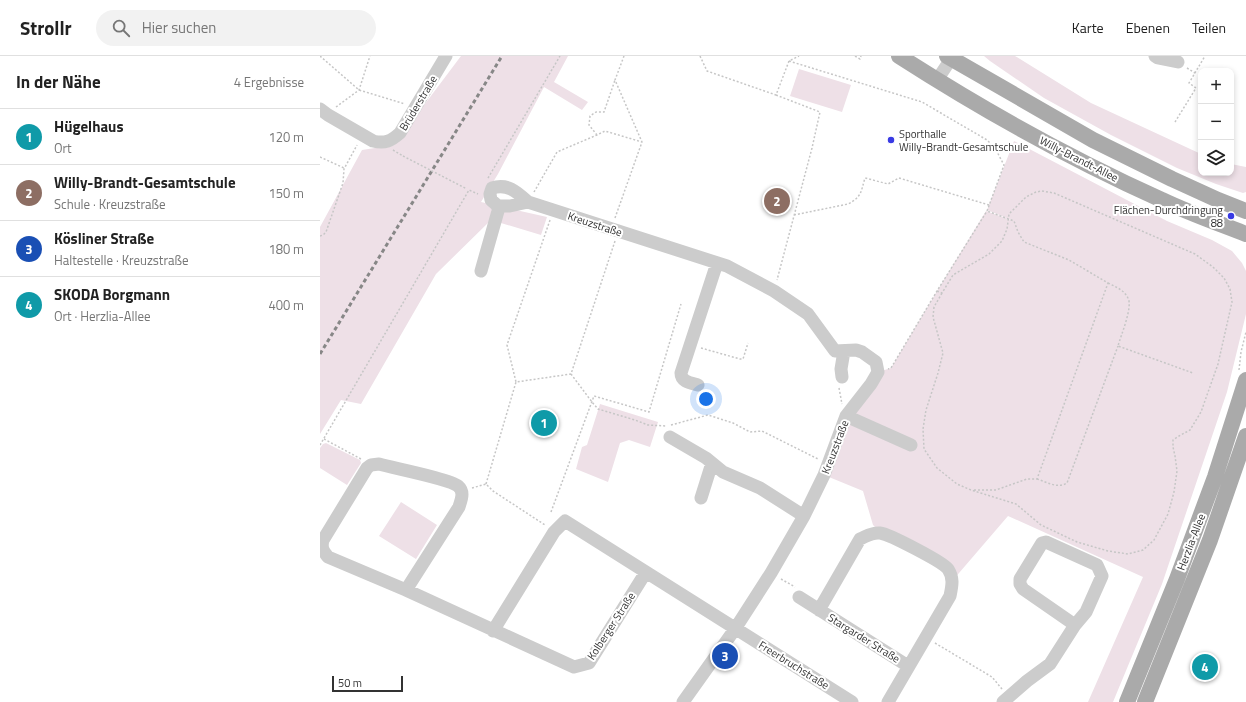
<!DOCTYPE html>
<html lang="de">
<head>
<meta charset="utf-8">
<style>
	body { margin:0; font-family:"Titillium Web",sans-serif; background:#f2f2f2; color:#222 }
	.controls { position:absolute; right:12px; top:12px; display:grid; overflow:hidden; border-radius:8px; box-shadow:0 2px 6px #0003 }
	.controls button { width:36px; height:36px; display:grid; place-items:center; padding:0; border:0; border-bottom:1px solid #e0e0e0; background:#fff; color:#222; font:20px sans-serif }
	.scale { position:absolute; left:12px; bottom:10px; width:71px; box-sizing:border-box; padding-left:4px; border:2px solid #323232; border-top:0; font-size:11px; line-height:14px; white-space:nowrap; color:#323232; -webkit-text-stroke:3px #fff; paint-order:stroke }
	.you { position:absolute; left:386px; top:343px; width:14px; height:14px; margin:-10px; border:3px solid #fff; border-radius:50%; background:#1a73e8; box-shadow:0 0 0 6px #1a73e833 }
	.badge { display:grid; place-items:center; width:26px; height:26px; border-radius:50%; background:#2563eb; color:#fff; font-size:13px; font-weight:700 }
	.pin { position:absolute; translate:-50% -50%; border:2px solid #fff; box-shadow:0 1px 4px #0006 }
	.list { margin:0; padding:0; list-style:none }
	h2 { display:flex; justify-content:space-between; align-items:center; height:52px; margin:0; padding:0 16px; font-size:17px }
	h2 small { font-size:13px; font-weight:400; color:#767676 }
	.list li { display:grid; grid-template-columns:26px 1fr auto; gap:12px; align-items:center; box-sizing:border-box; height:56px; padding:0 16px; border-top:1px solid #e0e0e0 }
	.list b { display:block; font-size:15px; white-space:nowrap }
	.list p { margin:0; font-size:13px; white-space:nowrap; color:#767676 }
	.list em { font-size:13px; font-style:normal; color:#767676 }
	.icon { flex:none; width:22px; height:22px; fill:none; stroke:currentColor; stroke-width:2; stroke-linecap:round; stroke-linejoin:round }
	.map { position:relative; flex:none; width:926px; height:646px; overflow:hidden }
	header { display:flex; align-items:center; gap:24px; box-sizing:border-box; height:56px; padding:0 20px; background:#fff; border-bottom:1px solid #e0e0e0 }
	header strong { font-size:19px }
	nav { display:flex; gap:22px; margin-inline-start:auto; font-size:14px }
	.search { width:280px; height:36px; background:#f2f2f2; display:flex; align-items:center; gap:10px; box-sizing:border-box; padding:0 14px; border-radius:22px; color:#767676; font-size:15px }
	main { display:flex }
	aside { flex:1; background:#fff }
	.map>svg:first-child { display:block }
	.green { fill:#eee0e7 }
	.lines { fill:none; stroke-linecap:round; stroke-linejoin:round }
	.path { stroke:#c6c6c6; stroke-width:1.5; stroke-dasharray:2 2; stroke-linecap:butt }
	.minor { stroke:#ccc; stroke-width:13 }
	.major { stroke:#aaa; stroke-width:16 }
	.rail { stroke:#878787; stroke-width:3; stroke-dasharray:4 3; stroke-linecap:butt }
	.path-bridge { stroke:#c6c6c6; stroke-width:1.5; stroke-dasharray:2 2; stroke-linecap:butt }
	.poi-dot { fill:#383ae4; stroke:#fff; stroke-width:1.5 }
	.labels { text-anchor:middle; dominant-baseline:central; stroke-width:4; stroke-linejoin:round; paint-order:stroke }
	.street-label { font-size:11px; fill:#323232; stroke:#fff }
	.poi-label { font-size:11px; fill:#323232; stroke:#fff; text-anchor:start }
</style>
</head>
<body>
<header>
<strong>Strollr</strong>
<div class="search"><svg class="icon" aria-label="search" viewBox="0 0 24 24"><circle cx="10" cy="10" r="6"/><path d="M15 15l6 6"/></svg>Hier suchen</div>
<nav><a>Karte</a><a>Ebenen</a><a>Teilen</a></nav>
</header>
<main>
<aside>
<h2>In der Nähe<small>4 Ergebnisse</small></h2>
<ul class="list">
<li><span class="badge" style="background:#0f9aa8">1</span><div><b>Hügelhaus</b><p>Ort</p></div><em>120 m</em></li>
<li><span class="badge" style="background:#8d6e63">2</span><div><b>Willy-Brandt-Gesamtschule</b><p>Schule · Kreuzstraße</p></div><em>150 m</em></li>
<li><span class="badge" style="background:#1a4fb4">3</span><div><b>Kösliner Straße</b><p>Haltestelle · Kreuzstraße</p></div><em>180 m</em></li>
<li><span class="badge" style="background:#0f9aa8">4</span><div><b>SKODA Borgmann</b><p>Ort · Herzlia-Allee</p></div><em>400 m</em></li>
</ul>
</aside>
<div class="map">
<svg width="926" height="646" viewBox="0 0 926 646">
	<rect width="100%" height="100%" fill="#fff"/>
	<path class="green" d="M141 0H248L234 26 268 46 262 54 224 31 178 118 161 146 227 161 221 179 171 164 116 218 41 348 21 344 0 378V171L42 94 74 89Z
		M664 0H695L771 47 881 98V117H911V108L926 111V136L923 137 896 128 857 112 791 79 724 42 670 5Z
		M479 13 531 29 522 56 470 40Z
		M694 85 847 165 892 184 912 195 922 207 926 215V258L907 336 842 528 793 646H768L823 521 688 460 633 524 627 512 562 477 553 469 543 435 504 419 526 360 558 316 571 312 617 235 666 155 694 165 667 154Z
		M280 348 338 366 330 391 309 384 300 387 288 426 256 413 262 391 267 389Z
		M6 387 40 404 41 407 27 429 0 412V392L3 388Z
		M81 446 117 469 96 503 59 480Z"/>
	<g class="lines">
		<path class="path" d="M0 0 39 34 85 48
			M380 0 387 15 456 39 469 5 479 0
			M535 0 540 3 541 0
			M469 5 602 46 667 84 675 92 684 109 667 155 617 235 571 312 568 313
			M867 12 875 17
			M456 39 500 56 492 92 457 224
			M16 51 39 34 50 0
			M855 66 876 32 869 27 885 0
			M277 79 269 69 270 60 276 56H284L295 24
			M73 94 83 100
			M0 101 24 112
			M168 122 240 0
			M214 136 237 96 277 79 285 75 322 86
			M474 159 528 148C542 141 541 135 545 122L568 128 579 122 669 149
			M295 162 322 86 295 24 304 0
			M230 164 187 289 196 326 251 318
			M0 180 3 179 6 176 23 127 24 113 37 89
			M295 185 251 318 272 346 278 353 315 364 328 369 347 370
			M788 227C796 231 804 234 808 242 813 251 801 279 798 290L873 317
			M617 235 622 237 633 219 669 198 682 185 687 173 689 158 706 141 716 136 722 135 734 137 875 198 893 211 904 222 910 233 912 246 898 308 881 356 870 374 859 380 853 384V391L855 400 857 415 854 436 848 458 834 484 823 494 808 498 788 495 757 486 721 469 696 448 651 434 637 428 617 412 604 393 603 373 606 354 618 317 623 297 613 261 614 251 622 237
			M381 292 420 303H423L428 287
			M919 314 921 296 926 276
			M519 332 522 348
			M351 369 388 359 413 367 430 376 442 375 498 403
			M4 383 41 403
			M0 389 149 134 158 138
			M717 423C727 426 737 433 747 427L798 290
			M166 428 196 326
			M152 432 166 428 173 435 225 469
			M654 434H676L707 423H717L788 227 749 204 704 186 698 176 694 165 667 155
			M231 456 274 340 329 356 361 248
			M461 523 475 531
			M615 587 672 621 682 633"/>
		<path class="minor" d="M835 0 838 2 858 6
			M617 24 633 0
			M0 53 8 59 53 85C65 88 71 85 80 77L126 0
			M208 146 190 150H178L171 144 170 138 172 132C188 127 197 136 208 146L407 210 454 235 488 258 515 295 536 294 542 296 556 306 558 316 551 328 526 360 504 419 484 460 451 517 415 573 363 646
			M161 215 178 155V150
			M522 321 521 313 524 295
			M378 329C371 327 361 326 361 317L397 207
			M526 360 591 389
			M350 381 386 402 403 416 440 432 484 460
			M381 442 392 407
			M86 534 139 451C141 444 145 436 138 430 130 423 73 412 59 408L51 409 47 412 3 484C1 492 3 495 8 501L86 534 254 611 269 607 326 516
			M479 541 588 610
			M499 554 540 483C547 480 552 476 560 477 569 478 623 506 628 513 634 522 632 530 630 540L568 646
			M173 575 234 476 245 465 532 646
			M683 646 707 625 730 608 755 569 766 556 782 520 777 509 726 486 722 487 700 523V528L703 533 755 569"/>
		<path class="major" d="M579 0C663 54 751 103 842 144 869 157 898 167 926 178
			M627 0 773 84 852 123 898 144 926 155
			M807 646 857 523 895 421 926 324
			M825 646 890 484 926 380"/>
		<path class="rail" d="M0 298 182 0"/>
		<path class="path-bridge" d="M83 100 147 133"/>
	</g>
	<g class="poi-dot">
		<circle cx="571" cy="84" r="4"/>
		<circle cx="911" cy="160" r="4"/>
	</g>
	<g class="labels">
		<g class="street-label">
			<text transform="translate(98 47) rotate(-59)">Brüderstraße</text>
			<text transform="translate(759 103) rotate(27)">Willy-Brandt-Allee</text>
			<text transform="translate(275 168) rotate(18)">Kreuzstraße</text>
			<text transform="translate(515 391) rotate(-69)">Kreuzstraße</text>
			<text transform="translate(871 486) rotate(-69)">Herzlia-Allee</text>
			<text transform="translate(291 570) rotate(-57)">Kolberger Straße</text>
			<text transform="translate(544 582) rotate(32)">Stargarder Straße</text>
			<text transform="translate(474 609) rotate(32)">Freerbruchstraße</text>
		</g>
		<g class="poi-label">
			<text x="579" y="78">Sporthalle<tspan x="579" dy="13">Willy-Brandt-Gesamtschule</tspan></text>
			<text x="903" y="154" text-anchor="end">Flächen-Durchdringung<tspan x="903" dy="13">88</tspan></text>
		</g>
	</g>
</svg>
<div class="controls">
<button>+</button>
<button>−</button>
<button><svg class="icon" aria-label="layers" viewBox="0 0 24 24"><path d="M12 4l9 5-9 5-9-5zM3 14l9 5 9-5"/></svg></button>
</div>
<div class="scale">50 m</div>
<div class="you"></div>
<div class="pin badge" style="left:224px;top:367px;background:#0f9aa8">1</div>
<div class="pin badge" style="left:457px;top:145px;background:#8d6e63">2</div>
<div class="pin badge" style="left:405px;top:600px;background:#1a4fb4">3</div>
<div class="pin badge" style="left:885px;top:611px;background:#0f9aa8">4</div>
</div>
</main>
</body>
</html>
